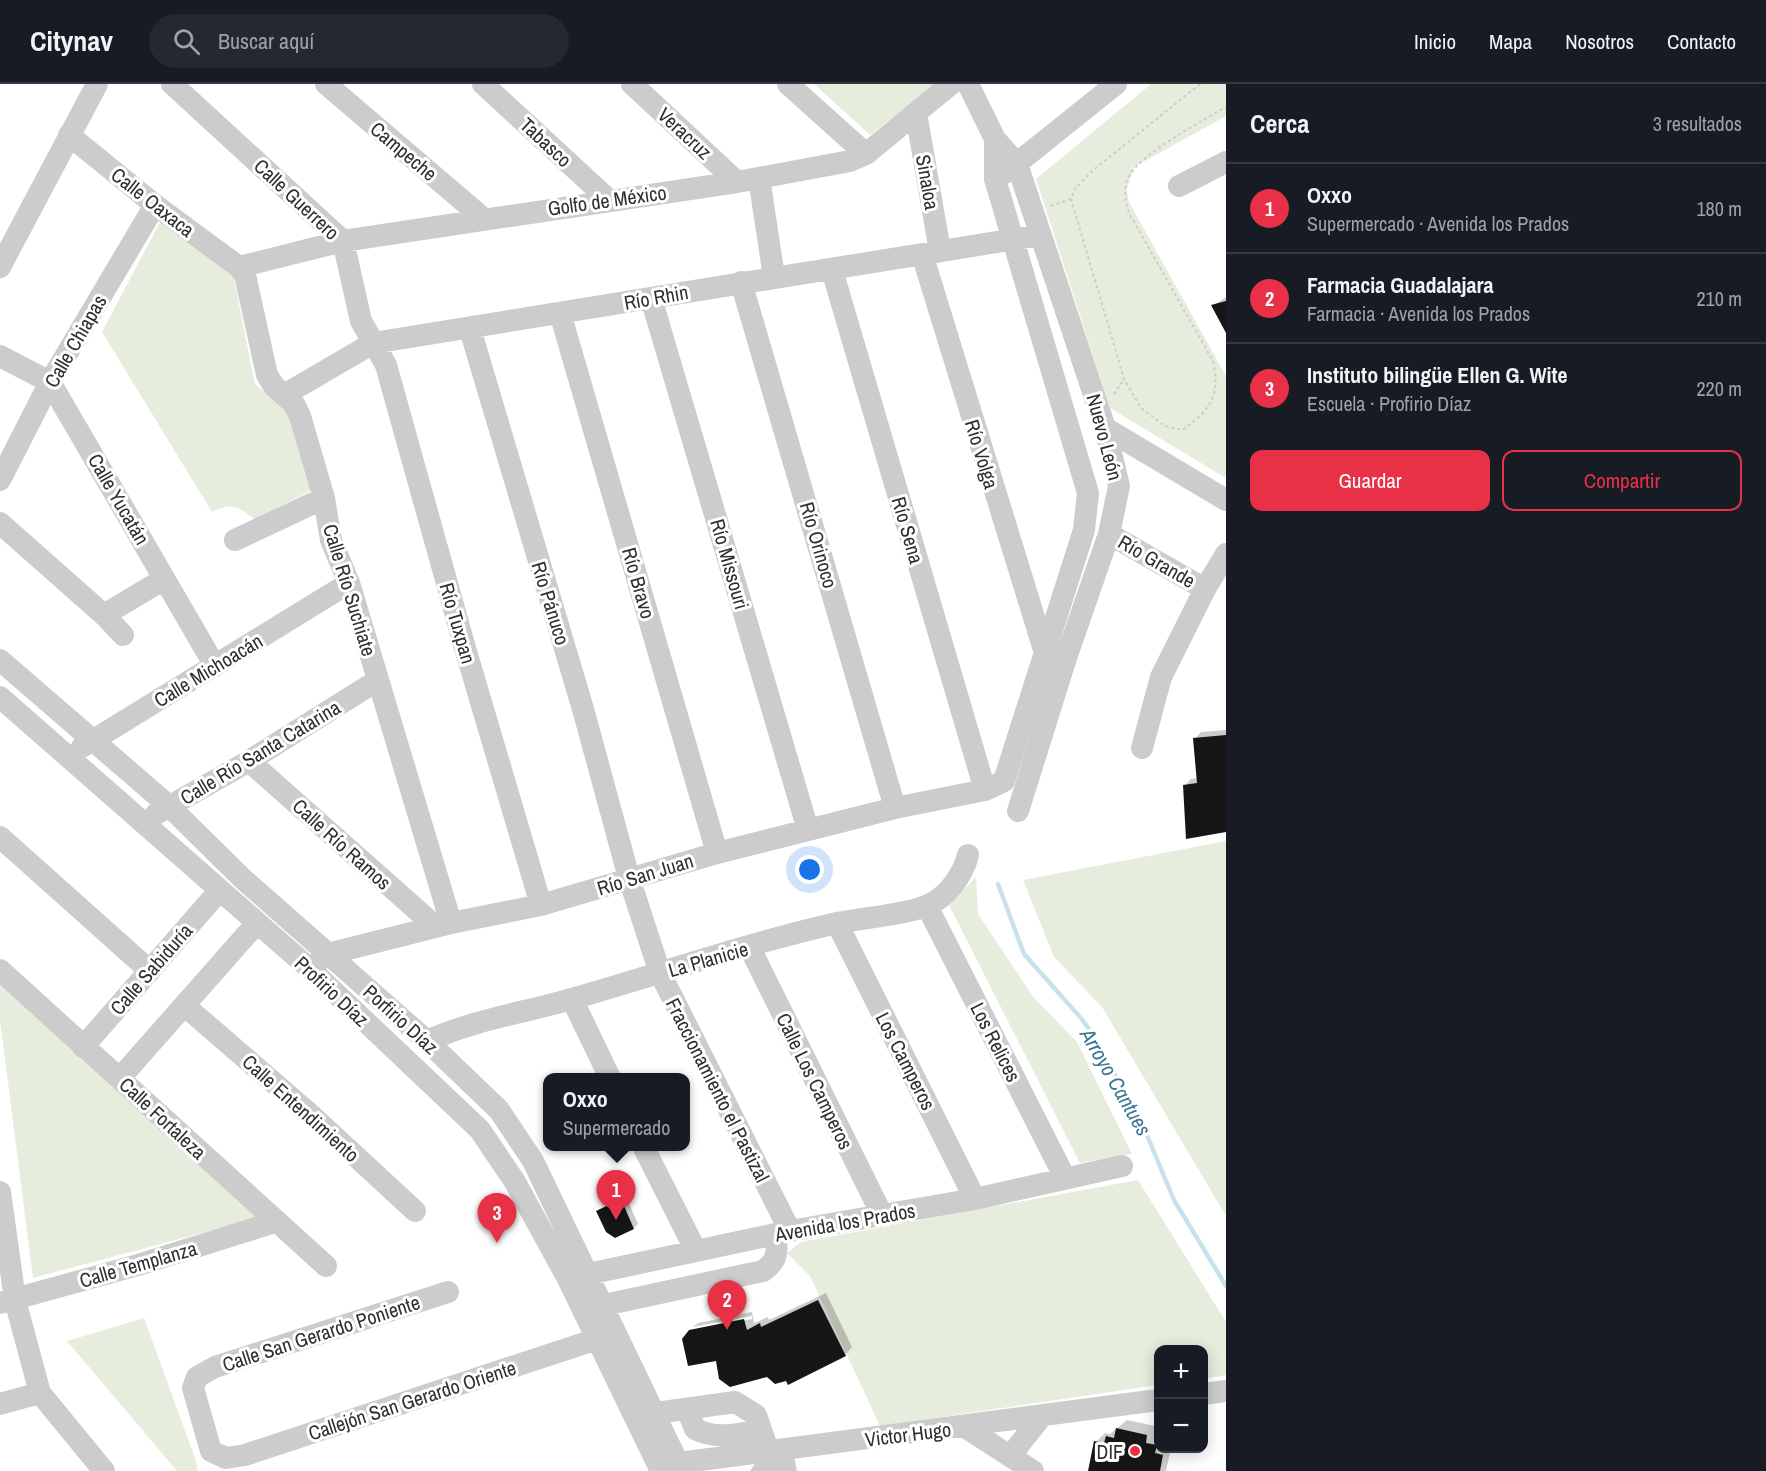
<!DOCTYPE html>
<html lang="es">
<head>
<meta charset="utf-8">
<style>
	body { margin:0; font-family:"Archivo Narrow",sans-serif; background:#242831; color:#f1f3f6 }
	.controls { position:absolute; right:18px; bottom:18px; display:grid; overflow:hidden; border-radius:12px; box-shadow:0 3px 15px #0003 }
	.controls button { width:54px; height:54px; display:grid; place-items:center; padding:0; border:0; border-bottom:2px solid #363941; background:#171b24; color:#f1f3f6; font:30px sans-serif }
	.you { position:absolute; left:810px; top:786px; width:21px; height:21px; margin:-15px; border:4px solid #fff; border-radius:50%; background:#1a73e8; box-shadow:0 0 0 9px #1a73e833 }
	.badge { display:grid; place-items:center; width:39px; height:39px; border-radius:50%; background:#e83046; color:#fff; font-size:20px; font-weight:700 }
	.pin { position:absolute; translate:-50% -50px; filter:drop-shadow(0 2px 3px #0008) }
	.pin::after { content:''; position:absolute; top:32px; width:21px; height:18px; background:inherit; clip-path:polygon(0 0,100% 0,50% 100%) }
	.popup { position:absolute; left:543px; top:989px; width:147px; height:78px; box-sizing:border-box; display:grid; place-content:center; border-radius:12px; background:#171b24; filter:drop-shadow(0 2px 4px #0005); font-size:20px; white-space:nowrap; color:#9ea1a6 }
	.popup b { font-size:22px; color:#f1f3f6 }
	.popup::after { content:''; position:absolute; left:50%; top:100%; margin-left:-12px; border:12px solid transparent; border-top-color:#171b24 }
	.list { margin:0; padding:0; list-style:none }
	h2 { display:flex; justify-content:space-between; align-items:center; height:78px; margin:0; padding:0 24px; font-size:26px }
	h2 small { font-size:20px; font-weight:400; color:#9ea1a6 }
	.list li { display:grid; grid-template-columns:39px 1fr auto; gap:18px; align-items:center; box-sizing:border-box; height:90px; padding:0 24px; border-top:2px solid #363941 }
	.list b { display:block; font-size:22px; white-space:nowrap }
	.list p { margin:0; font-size:20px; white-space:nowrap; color:#9ea1a6 }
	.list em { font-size:20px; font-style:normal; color:#9ea1a6 }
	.actions { display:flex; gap:12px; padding:18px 24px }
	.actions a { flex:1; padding:14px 0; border:2px solid #e83046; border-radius:12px; text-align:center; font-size:21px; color:#e83046 }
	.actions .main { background:#e83046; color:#fff }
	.icon { flex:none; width:33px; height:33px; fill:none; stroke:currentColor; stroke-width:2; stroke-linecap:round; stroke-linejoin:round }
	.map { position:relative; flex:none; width:1226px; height:1387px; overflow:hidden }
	header { display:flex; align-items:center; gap:36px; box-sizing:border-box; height:84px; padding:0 30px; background:#171b24; border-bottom:2px solid #363941 }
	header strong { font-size:28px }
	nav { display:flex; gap:33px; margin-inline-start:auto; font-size:21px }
	.search { width:420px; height:54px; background:#242831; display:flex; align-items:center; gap:15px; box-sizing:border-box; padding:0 21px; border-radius:33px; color:#9ea1a6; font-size:22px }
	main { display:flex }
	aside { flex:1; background:#171b24 }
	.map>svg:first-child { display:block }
	.green { fill:#e6eddd }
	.shadow { fill:#0003 }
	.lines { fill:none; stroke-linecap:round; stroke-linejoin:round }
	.stream { stroke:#c9e0ed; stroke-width:4.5 }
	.building { fill:#161616 }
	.path { stroke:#ccc; stroke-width:2; stroke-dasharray:3 3; stroke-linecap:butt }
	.minor { stroke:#ccc; stroke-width:22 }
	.poi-dot { fill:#e83046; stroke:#fff; stroke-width:2 }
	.labels { text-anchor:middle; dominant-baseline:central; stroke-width:6; stroke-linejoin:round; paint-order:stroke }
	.street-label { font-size:20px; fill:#2f2f2f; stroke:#fff }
	.poi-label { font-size:20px; fill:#2f2f2f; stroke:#fff; text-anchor:end }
	.water-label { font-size:21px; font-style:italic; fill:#3b7593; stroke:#fff }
</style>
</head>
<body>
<header>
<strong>Citynav</strong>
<div class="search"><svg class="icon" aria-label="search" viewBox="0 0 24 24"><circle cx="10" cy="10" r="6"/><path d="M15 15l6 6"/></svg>Buscar aquí</div>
<nav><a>Inicio</a><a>Mapa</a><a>Nosotros</a><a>Contacto</a></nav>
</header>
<main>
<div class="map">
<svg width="1226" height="1387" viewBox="0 0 1226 1387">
	<rect width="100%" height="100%" fill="#fff"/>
	<path class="green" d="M814 0H936L870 51Z
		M1151 0H1226V32L1134 83 1127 106 1129 118 1226 292V392L1224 393 1110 324 1036 95Z
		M160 138 232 185 255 300 287 325 314 405 255 435C236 423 234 417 212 428L102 248Z
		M1226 757V1132L1102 923 1054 873 1023 796Z
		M976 793 978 830 1034 914 1077 958 1132 1070 1080 1079 949 821Z
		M0 895 265 1132 33 1194 0 936Z
		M1138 1096 1226 1238V1291L1204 1295V1266H1158V1301L880 1342 810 1192 787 1169 801 1158Z
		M144 1234 195 1374 198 1387H177L67 1257Z"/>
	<path class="shadow" d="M1226 213V246L1213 222Z
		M1226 646V747L1184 702 1191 695 1198 694 1195 655 1201 648Z
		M626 1112 638 1140 634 1144 598 1127Z
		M826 1209 852 1263 845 1271 768 1291 717 1275 690 1247 752 1235V1232L693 1243 698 1239 752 1228 754 1239 768 1233 769 1236Z
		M1127 1336 1155 1342 1154 1350 1158 1351V1364H1171L1166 1387H1090L1096 1358 1105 1349 1110 1350Z
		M794 1372 797 1387H750L756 1378Z"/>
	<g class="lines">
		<path class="stream" d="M998 800 1024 870 1080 933 1092 949 1141 1037 1174 1116 1226 1202"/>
	</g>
	<path class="building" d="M1226 217V249L1211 221Z
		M1226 651V748L1186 755 1183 701 1197 699 1193 654Z
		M621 1115 634 1145 615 1154 606 1148 596 1127Z
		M818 1216 846 1272 788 1301 786 1297 775 1300 767 1293 730 1303 719 1295 716 1277 688 1282 682 1255 689 1246 744 1235 747 1246 760 1239 761 1243Z
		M1116 1344 1147 1351 1146 1359 1157 1361 1155 1369 1163 1371 1160 1387H1088L1094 1357 1104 1359 1106 1352 1114 1354Z"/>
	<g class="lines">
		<path class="path" d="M1200 0 1091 88 1075 105 1071 115 1124 295 1141 324 1165 342 1182 346C1210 327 1221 311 1213 277L1129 129C1125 116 1122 101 1131 89 1145 68 1203 36 1226 23
			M1051 122 1071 115
			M1114 310 1124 295"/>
		<path class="minor" d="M172 0 343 157 361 237 386 281 465 564 541 821
			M326 0 483 134
			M483 0 609 116
			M632 0 737 98
			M788 0 866 70
			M968 0 995 55 1017 80 1105 344 1119 402 1109 450 1065 577 1018 727
			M916 29 940 167
			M69 51 155 121 239 183 245 191 267 291 274 302 294 320 300 332 324 414 331 456 349 499 451 839
			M1005 89 1116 0
			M759 94 774 193
			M1179 102 1226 78
			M922 170 1045 569
			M0 183 97 0
			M239 183 343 157 737 98 850 77 866 70 951 0
			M832 186 985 706
			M741 198 895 724
			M651 214 808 746
			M560 229 717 769
			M470 245 583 625 629 794 660 889 790 1147
			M0 272 50 298 215 582
			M284 311 373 259 1040 151
			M1105 344 1226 416
			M0 396 50 298 155 121
			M0 439 104 531 123 551
			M1109 450 1205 505
			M235 456 324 414
			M104 531 164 495
			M0 576 169 722 243 795 427 957 499 1026 533 1077 678 1379 676 1387
			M0 613 309 884 480 1046 515 1098 568 1195 661 1387
			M82 663 349 499
			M1142 664 1161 593 1205 505 1226 470
			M249 677 435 842
			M156 730 249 677 378 596
			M0 753 150 887
			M927 822 1065 1094
			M837 839 975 1115
			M749 862 882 1131
			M309 884 328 870 451 839 541 821 717 769 895 724 985 706 1004 697 1084 446 1088 409 995 95V55
			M0 886 326 1182
			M572 915 610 994
			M185 922 310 1030 415 1127
			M427 957C476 935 524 929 575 914 662 889 749 859 837 839 866 833 899 832 926 822 947 814 963 791 968 771
			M83 963 219 807
			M120 994 256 840
			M643 1062 696 1167
			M0 1108 15 1216 40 1309 104 1387
			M574 1193 790 1147 975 1115 1122 1082
			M448 1208 215 1283 197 1293 193 1304 211 1367 226 1374 245 1371 597 1255
			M0 1219 138 1181 275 1138
			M590 1224 763 1187C778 1177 778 1167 775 1150
			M1204 1310 1226 1307
			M0 1320 40 1309
			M687 1325 695 1345C716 1356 739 1350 761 1346
			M641 1331 735 1318 756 1331 768 1366
			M965 1343 1033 1387
			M1013 1374 1018 1362 1042 1332
			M663 1381 1158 1316"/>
	</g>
	<circle class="poi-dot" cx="1135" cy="1367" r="6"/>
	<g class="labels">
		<g class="street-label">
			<text transform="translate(685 49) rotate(43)">Veracruz</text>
			<text transform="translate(546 58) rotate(43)">Tabasco</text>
			<text transform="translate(404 67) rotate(40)">Campeche</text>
			<text transform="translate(928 98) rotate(80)">Sinaloa</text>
			<text transform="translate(297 115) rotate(43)">Calle Guerrero</text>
			<text transform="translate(607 116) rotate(-8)">Golfo de México</text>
			<text transform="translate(153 118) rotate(38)">Calle Oaxaca</text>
			<text transform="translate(656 213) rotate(-10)">Río Rhin</text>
			<text transform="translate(75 257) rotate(-60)">Calle Chiapas</text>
			<text transform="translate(1105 353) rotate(75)">Nuevo León</text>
			<text transform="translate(982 370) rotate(73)">Río Volga</text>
			<text transform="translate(119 415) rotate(60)">Calle Yucatán</text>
			<text transform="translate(908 446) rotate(74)">Río Sena</text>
			<text transform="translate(819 461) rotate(74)">Río Orinoco</text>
			<text transform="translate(1157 477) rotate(30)">Río Grande</text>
			<text transform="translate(730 480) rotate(74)">Río Missouri</text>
			<text transform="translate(639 499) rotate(74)">Río Bravo</text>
			<text transform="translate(350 506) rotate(73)">Calle Río Suchiate</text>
			<text transform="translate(551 519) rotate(73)">Río Pánuco</text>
			<text transform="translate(458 539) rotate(74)">Río Tuxpan</text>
			<text transform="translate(208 586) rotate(-31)">Calle Michoacán</text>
			<text transform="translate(260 668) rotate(-31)">Calle Río Santa Catarina</text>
			<text transform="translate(342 760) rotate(42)">Calle Río Ramos</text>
			<text transform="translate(645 790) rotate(-17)">Río San Juan</text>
			<text transform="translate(708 875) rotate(-16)">La Planicie</text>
			<text transform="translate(151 885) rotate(-49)">Calle Sabiduría</text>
			<text transform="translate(332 907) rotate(43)">Profirio Díaz</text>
			<text transform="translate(401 935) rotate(42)">Porfirio Díaz</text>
			<text transform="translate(996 958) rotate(63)">Los Relices</text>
			<text transform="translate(906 977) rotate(63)">Los Camperos</text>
			<text transform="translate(815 997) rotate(64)">Calle Los Camperos</text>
			<text transform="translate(718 1006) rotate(63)">Fraccionamiento el Pastizal</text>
			<text transform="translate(301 1024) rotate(42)">Calle Entendimiento</text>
			<text transform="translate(163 1034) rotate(43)">Calle Fortaleza</text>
			<text transform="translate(845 1138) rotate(-10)">Avenida los Prados</text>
			<text transform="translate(138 1180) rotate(-16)">Calle Templanza</text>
			<text transform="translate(321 1249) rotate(-18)">Calle San Gerardo Poniente</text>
			<text transform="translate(412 1316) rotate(-18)">Callejón San Gerardo Oriente</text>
			<text transform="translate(908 1350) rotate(-7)">Victor Hugo</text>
		</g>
		<g class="poi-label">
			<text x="1123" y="1367">DIF</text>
		</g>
		<g class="water-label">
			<text transform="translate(1116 998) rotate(60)">Arroyo Cantues</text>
		</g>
	</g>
</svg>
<div class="controls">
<button>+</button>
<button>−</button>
</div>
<div class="you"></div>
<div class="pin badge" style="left:616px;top:1136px">1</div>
<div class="popup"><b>Oxxo</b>Supermercado</div>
<div class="pin badge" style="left:727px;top:1246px">2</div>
<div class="pin badge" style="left:497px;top:1159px">3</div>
</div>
<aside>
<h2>Cerca<small>3 resultados</small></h2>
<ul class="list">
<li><span class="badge">1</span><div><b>Oxxo</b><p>Supermercado · Avenida los Prados</p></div><em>180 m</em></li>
<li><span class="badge">2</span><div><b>Farmacia Guadalajara</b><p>Farmacia · Avenida los Prados</p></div><em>210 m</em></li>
<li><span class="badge">3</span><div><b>Instituto bilingüe Ellen G. Wite</b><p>Escuela · Profirio Díaz</p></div><em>220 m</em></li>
</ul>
<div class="actions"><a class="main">Guardar</a><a>Compartir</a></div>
</aside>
</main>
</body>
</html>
